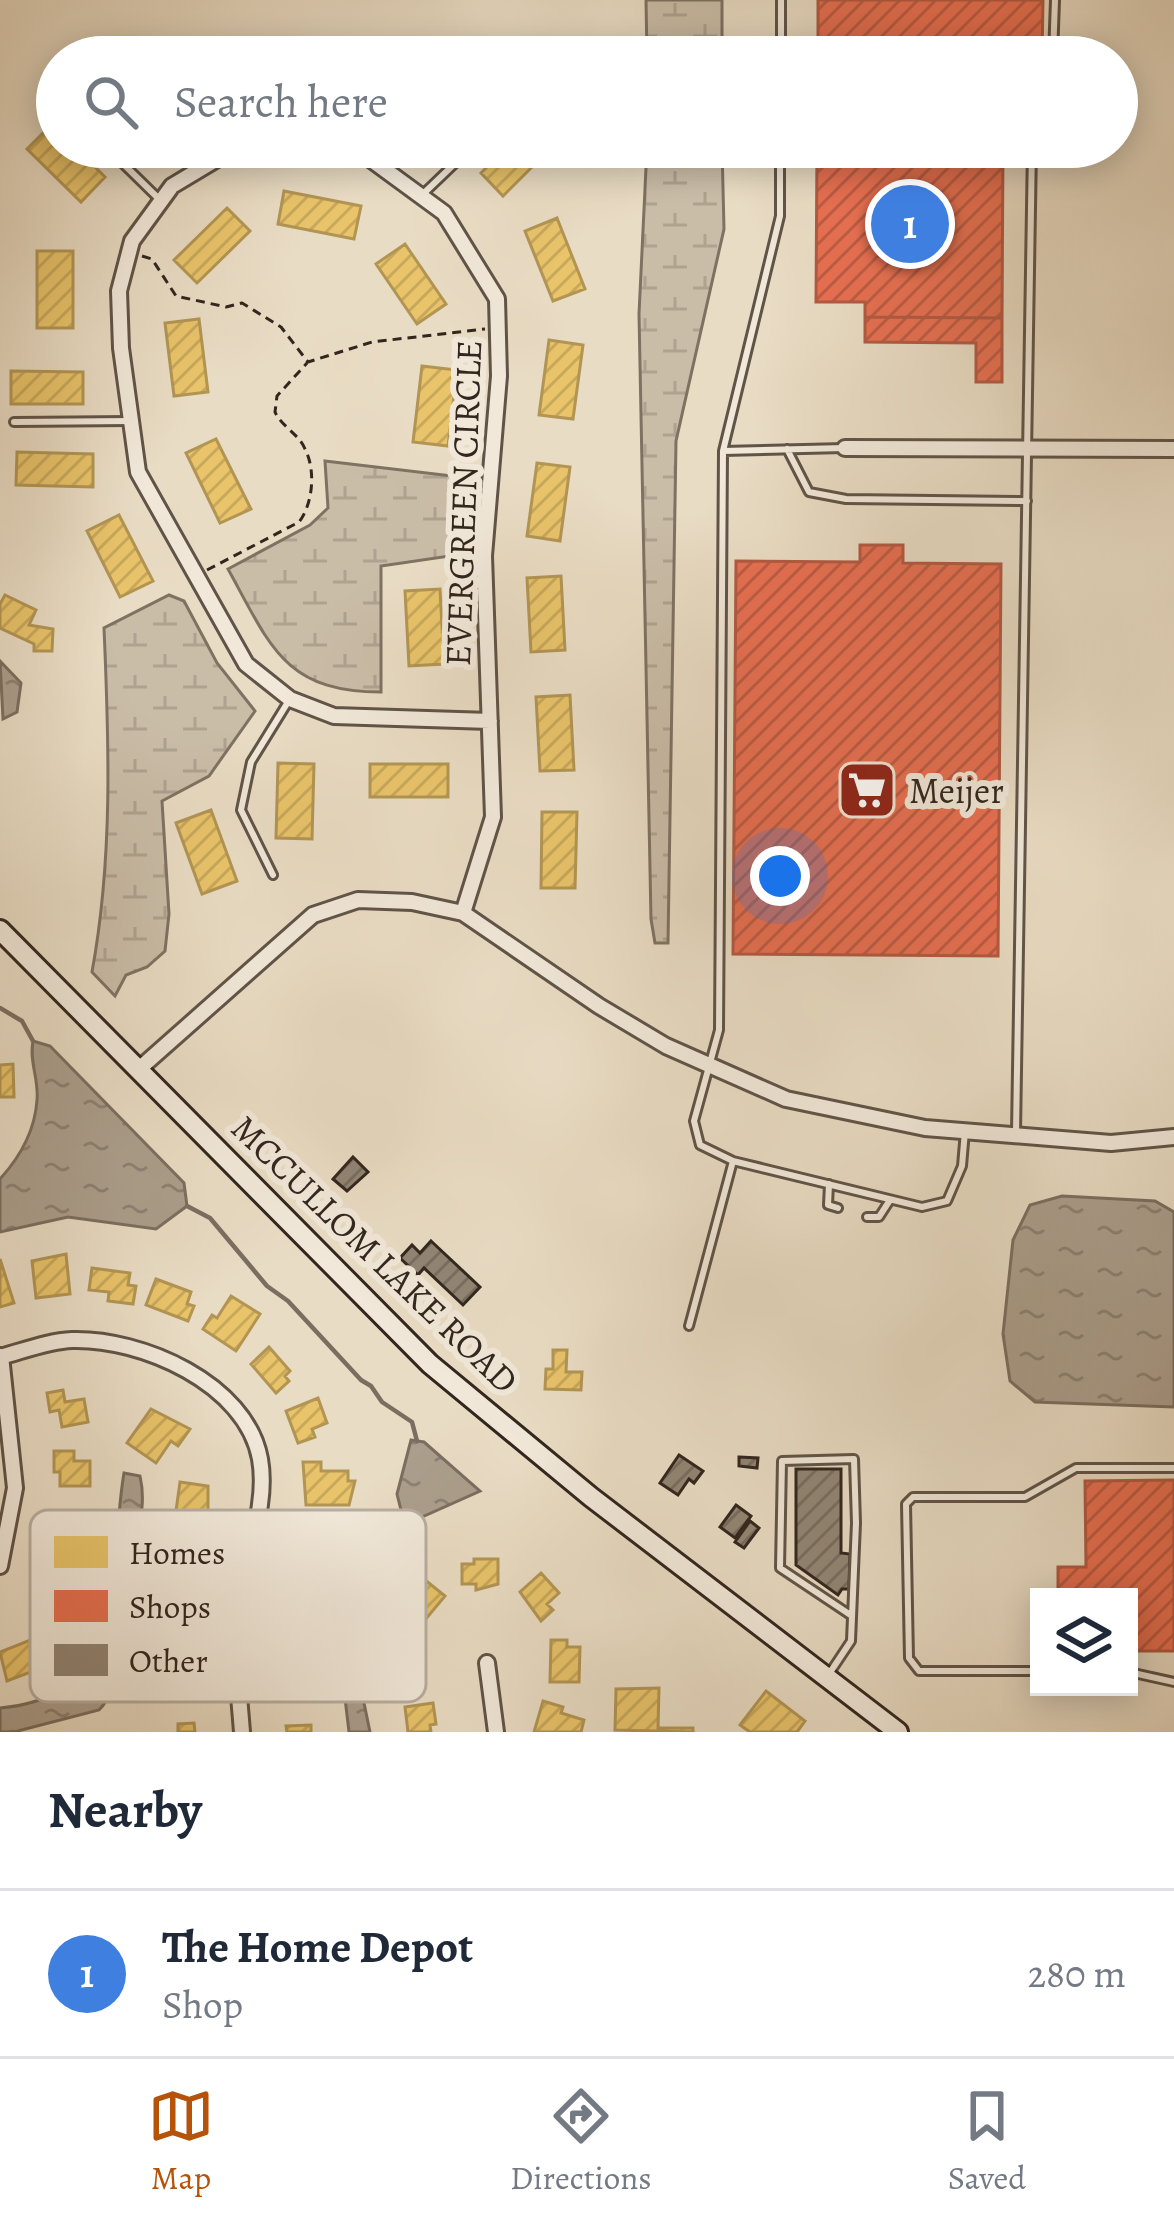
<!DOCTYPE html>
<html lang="en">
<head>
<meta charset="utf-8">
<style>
	body { margin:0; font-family:Alegreya,serif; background:#f6f6f7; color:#1f2937 }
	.controls { position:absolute; right:36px; bottom:36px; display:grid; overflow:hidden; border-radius:0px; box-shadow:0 6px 30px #0003 }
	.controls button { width:108px; height:108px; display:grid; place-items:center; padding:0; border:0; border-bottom:3px solid #e0e1e3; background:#fff; color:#1f2937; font:60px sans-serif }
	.you { position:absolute; left:780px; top:876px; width:42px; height:42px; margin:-30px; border:9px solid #fff; border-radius:50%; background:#1a73e8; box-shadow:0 0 0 18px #1a73e833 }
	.badge { display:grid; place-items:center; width:78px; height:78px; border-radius:50%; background:#b45309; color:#fff; font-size:39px; font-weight:700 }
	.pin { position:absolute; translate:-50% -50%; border:6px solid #fff; box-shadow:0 3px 12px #0006 }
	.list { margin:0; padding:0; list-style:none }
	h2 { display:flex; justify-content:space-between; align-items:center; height:156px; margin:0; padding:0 48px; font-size:51px }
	h2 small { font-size:39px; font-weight:400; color:#747a83 }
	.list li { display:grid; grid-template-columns:78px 1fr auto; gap:36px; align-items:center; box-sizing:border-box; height:168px; padding:0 48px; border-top:3px solid #e0e1e3 }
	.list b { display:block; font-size:45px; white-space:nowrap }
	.list p { margin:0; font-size:39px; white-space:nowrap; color:#747a83 }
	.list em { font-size:39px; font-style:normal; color:#747a83 }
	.icon { flex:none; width:66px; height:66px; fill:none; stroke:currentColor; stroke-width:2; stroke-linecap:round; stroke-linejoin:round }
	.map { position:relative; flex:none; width:1174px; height:1732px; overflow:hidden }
	.search { position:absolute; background:#fff; box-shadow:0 6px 30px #0003; left:36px; right:36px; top:36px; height:132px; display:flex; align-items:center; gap:30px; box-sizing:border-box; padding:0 42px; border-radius:66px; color:#747a83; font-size:45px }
	.sheet { height:324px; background:#fff }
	nav { display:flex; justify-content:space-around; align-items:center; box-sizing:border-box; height:168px; border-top:3px solid #e0e1e3; background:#fff; font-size:33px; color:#747a83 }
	nav a { display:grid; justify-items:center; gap:6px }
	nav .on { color:#b45309 }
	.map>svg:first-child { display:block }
	.wetland { fill:url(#wetland-marsh); stroke:#7e7263; stroke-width:3 }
	.water { fill:url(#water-ripples); stroke:#7b6e60; stroke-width:3 }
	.homes { fill:url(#homes-hatch); stroke:#b29553; stroke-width:3 }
	.shops { fill:url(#shops-hatch); stroke:#b15942; stroke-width:3 }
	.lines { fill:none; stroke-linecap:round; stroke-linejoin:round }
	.stream { stroke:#7b6e60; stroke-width:4.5 }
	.building { fill:url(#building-hatch); stroke:#32261e; stroke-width:3 }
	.lane-casing { stroke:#605448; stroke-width:12 }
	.street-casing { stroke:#605448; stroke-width:20 }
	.secondary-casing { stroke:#32261e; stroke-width:24 }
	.path { stroke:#32261e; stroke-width:3; stroke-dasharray:9 6; stroke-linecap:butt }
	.lane { stroke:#f1e8d9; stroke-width:6 }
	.street { stroke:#f1e8d9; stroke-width:14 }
	.secondary { stroke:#f1e8d9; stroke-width:18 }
	.labels { text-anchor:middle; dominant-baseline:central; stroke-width:12; stroke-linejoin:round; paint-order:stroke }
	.street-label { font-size:36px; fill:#32261e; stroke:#f1e8d9 }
	.poi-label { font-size:36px; fill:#32261e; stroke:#f1e8d9; text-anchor:start }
	.key { fill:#f1e8d9; stroke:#b8aea1; stroke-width:3 }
	.key-label { font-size:33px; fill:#32261e }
</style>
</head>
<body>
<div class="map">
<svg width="1174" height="1732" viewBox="0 0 1174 1732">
	<defs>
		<pattern id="wetland-marsh" width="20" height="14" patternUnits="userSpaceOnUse" patternTransform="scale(3)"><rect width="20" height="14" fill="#cabda8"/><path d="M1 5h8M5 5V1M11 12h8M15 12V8" fill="none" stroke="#aea290"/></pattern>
		<pattern id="water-ripples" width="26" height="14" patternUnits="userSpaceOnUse" patternTransform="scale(3)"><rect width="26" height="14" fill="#ab9e8c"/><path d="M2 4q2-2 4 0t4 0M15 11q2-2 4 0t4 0" fill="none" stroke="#8c8172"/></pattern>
		<pattern id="homes-hatch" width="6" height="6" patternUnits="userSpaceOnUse" patternTransform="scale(3)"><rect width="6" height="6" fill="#e9c46a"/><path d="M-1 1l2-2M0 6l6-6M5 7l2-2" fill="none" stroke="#c8a85b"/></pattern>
		<pattern id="shops-hatch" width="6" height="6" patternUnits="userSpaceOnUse" patternTransform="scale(3)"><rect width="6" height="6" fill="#e76f51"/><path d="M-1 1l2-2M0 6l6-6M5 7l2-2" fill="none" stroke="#bc5b43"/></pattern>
		<pattern id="building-hatch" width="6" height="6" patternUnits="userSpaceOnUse" patternTransform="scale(3)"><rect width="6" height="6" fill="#918574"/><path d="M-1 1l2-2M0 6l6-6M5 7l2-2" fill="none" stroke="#776d5f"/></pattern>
	</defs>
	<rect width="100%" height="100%" fill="#e9dcc4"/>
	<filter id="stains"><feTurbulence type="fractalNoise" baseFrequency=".00167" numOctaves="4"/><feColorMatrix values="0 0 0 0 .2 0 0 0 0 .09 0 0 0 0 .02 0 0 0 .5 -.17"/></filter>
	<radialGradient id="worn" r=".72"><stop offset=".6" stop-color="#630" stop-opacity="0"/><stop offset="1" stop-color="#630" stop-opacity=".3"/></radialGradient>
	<path class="wetland" d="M646 0H722V57H647Z
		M647 147H722L724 229 676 441 668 943H655L651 919 639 314Z
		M325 461 461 477 450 556 381 566V692C284 692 270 645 228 569L310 525 328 508Z
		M169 595 184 601 217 663 255 711 209 776 162 801 169 914 165 951 147 967 126 975 115 996 92 972C113 858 109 743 104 628Z"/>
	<path class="water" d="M0 661 21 683 17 712 3 719Z
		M33 1041 50 1046 184 1183 187 1206 156 1229 68 1217 0 1232V1179C20 1157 35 1131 37 1100 39 1079 29 1062 33 1041Z
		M1062 1196 1155 1201 1174 1212V1407L1035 1402 1010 1381 1003 1334 1013 1240 1030 1205Z
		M411 1440 424 1442 480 1491 422 1517 402 1514 397 1494Z
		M124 1473 140 1476C147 1506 137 1531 133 1562 128 1604 130 1678 99 1710L14 1732H0V1708C135 1696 107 1570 124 1473Z
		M394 1534 393 1544 356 1614 352 1645 370 1732H349L338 1639 355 1578 381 1538Z"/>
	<path class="homes" d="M52 124 57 129V147H75L105 177 81 202 27 149Z
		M507 147H552L503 196 481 173Z
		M284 191 361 206 354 239 278 224Z
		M227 208 250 231 197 283 174 260Z
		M557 218 585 289 553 301 525 231Z
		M405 244 446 304 417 324 376 264Z
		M37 251H73V328H37Z
		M199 319 208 392 174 396 165 323Z
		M549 340 583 345 573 419 539 415Z
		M422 366 457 370 448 446 413 442Z
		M11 371 83 372V404H11Z
		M216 439 251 509 220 523 186 453Z
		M17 452 93 454V487L16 485Z
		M537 463 570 467 560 541 527 536Z
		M119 515 153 581 120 597 87 531Z
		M561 576 565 650 531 652 527 578Z
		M440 589 444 664 409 666 405 591Z
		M5 595 36 610 29 625 53 629 52 651H34V644L0 628V604Z
		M570 695 574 770 540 771 536 697Z
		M278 763 314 764 312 839 276 838Z
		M370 764H448V797H370Z
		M211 810 237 881 202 894 176 823Z
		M542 812H577L575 888H541Z
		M13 1064 14 1097H0V1065Z
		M66 1254 70 1294 36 1298 32 1261Z
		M0 1259 14 1303 0 1307Z
		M92 1268 130 1273 128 1285 136 1286 133 1304 108 1301 109 1292 89 1290Z
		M156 1279 191 1292 187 1304 194 1306 188 1321 146 1305Z
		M231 1296 260 1314 236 1351 203 1329 212 1315 217 1318Z
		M269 1347 290 1371 285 1376 289 1381 276 1393 251 1364Z
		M553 1350H567L566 1372H582L581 1390 545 1389 546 1369H553Z
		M63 1390 65 1402 84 1399 88 1422 62 1427 59 1410 50 1412 47 1393Z
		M318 1398 327 1423 312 1429 315 1437 298 1443 286 1411Z
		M151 1409 190 1429 178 1446 171 1441 156 1463 127 1443Z
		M54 1451H74V1461H90V1486H60V1472H54Z
		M303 1462H321V1471H348V1481H355L349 1505H306Z
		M180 1482 208 1486V1522L175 1518Z
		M474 1559H498V1584L476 1590V1584H462V1564H474Z
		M414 1571 445 1596 420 1626 407 1616 410 1612 397 1602 400 1599 395 1594Z
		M541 1573 559 1593 547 1604 553 1610 541 1621 520 1592Z
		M33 1639 44 1667 7 1681 0 1652Z
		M551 1640H567V1647H580L579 1682H550Z
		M659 1688 658 1728H693V1732L615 1730 616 1689Z
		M766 1691 805 1721 797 1732H750L740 1725Z
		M543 1701 563 1707 561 1713 584 1720 581 1732H534Z
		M433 1703 436 1724 430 1725 431 1732H408L405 1707Z
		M194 1723 195 1732H178V1724Z
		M311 1725V1732H287L286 1726Z"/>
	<path class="shops" d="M818 0H1043L1042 57H818Z
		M817 147H1003L1002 318 865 317V302H816Z
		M865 317 1002 318V382H976V343L865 342Z
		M860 545H903V563L1001 564 998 956 733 954 736 561 860 562Z
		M1174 1480V1651H1129V1597H1058V1567H1086L1085 1481Z"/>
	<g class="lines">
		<path class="stream" d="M0 1008 22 1021 33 1041
			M187 1206 210 1218 267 1286 288 1301 361 1380 371 1386 382 1402 412 1422 417 1441"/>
	</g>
	<path class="building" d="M353 1157 368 1172 347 1191 333 1179Z
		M431 1241 480 1287 463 1305 424 1268 418 1275 400 1258 412 1245 420 1253Z
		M679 1455 703 1471 694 1483 689 1479 678 1495 660 1483Z
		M739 1457 758 1458 757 1468 739 1466Z
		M796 1469H841V1553L850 1554 849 1589H842L838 1595 796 1565Z
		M736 1505 751 1516 735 1538 720 1527Z
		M750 1521 759 1528 744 1548 735 1542Z"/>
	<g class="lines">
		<defs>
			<path id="lane" d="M781 57V0
				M1053 57 1055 0
				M106 147 158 198
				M780 147V216L723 451 719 1030 694 1121 700 1145 733 1161 922 1207 947 1201 962 1166 965 1131
				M423 194 472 147
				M14 422 131 421
				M787 449 809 492 846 499 1027 501
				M723 451 845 448
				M273 875 241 810 251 762 288 702
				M1016 1132 1032 147
				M829 1184 828 1205 838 1208
				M867 1217H879L890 1200
				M689 1326 733 1161
				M1039 1671H919L909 1658 906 1504 913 1497H1025L1076 1468H1174
				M1129 1672 1174 1682
				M829 1674 851 1641 856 1523 854 1459 782 1461 780 1568 852 1616"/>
			<path id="street" d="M237 147 172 186 132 241 119 291 121 348 138 472 246 664 290 699 334 716 490 721
				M338 147 358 150 444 213 497 299 499 376 484 556 493 817 463 913
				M845 448 1174 449
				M139 1069 313 915 358 900 412 902 463 913 599 1006 666 1046 786 1099 925 1128 1111 1143 1174 1137
				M0 1357C23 1351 48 1341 72 1340 141 1338 246 1383 260 1459 269 1509 242 1563 238 1613 234 1652 239 1693 242 1732
				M0 1566 15 1488 1 1356
				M487 1663 496 1732"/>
			<path id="secondary" d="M0 930 430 1364 591 1497 898 1732"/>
		</defs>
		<use href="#lane" class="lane-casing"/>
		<use href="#street" class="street-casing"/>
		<use href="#secondary" class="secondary-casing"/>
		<path class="path" d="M142 256 152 259 176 296 226 307 242 303 281 327 308 362 372 342 485 329
			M207 570 299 522C313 504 316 470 305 449 299 434 282 427 275 412L277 396 307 363"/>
		<use href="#lane" class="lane"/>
		<use href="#street" class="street"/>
		<use href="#secondary" class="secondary"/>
	</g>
	<defs>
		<symbol id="supermarket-square" viewBox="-11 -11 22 22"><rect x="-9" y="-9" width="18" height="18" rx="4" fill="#8f2418" stroke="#f1e8d9"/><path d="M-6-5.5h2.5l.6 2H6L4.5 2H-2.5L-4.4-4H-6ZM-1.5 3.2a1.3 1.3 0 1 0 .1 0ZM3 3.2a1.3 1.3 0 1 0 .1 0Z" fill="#fff"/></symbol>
	</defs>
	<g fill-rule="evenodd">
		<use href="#supermarket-square" x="834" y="757" width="66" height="66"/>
	</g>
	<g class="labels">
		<g class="street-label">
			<text transform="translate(463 503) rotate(-88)">EVERGREEN CIRCLE</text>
			<text transform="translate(375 1254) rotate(44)">MCCULLOM LAKE ROAD</text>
		</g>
		<g class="poi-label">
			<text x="909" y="790">Meijer</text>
		</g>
	</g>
	<rect x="30" y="1510" width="396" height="192" rx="18" class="key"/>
	<rect x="54" y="1536" width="54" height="32" fill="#e9c46a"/>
	<rect x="54" y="1590" width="54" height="32" fill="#e76f51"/>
	<rect x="54" y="1644" width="54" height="32" fill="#918574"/>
	<g class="key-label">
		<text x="129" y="1564">Homes</text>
		<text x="129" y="1618">Shops</text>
		<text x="129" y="1672">Other</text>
	</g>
	<rect width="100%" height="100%" filter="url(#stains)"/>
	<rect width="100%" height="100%" fill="url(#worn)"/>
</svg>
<div class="controls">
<button><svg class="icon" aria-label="layers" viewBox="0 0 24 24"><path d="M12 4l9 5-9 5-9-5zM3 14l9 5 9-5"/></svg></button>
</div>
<div class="you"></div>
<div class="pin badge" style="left:910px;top:224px;background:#3f7fe0">1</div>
<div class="search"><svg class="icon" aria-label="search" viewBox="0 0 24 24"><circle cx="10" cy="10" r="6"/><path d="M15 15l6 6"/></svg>Search here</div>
</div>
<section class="sheet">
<h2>Nearby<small></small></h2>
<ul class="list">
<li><span class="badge" style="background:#3f7fe0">1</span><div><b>The Home Depot</b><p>Shop</p></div><em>280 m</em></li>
</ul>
</section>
<nav>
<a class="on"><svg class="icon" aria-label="map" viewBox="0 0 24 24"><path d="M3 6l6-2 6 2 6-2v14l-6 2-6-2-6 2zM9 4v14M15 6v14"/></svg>Map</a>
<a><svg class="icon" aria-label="directions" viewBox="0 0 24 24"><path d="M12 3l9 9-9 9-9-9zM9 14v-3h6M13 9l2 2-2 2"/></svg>Directions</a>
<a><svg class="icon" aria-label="saved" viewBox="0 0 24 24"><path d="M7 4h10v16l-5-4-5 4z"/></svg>Saved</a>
</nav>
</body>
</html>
